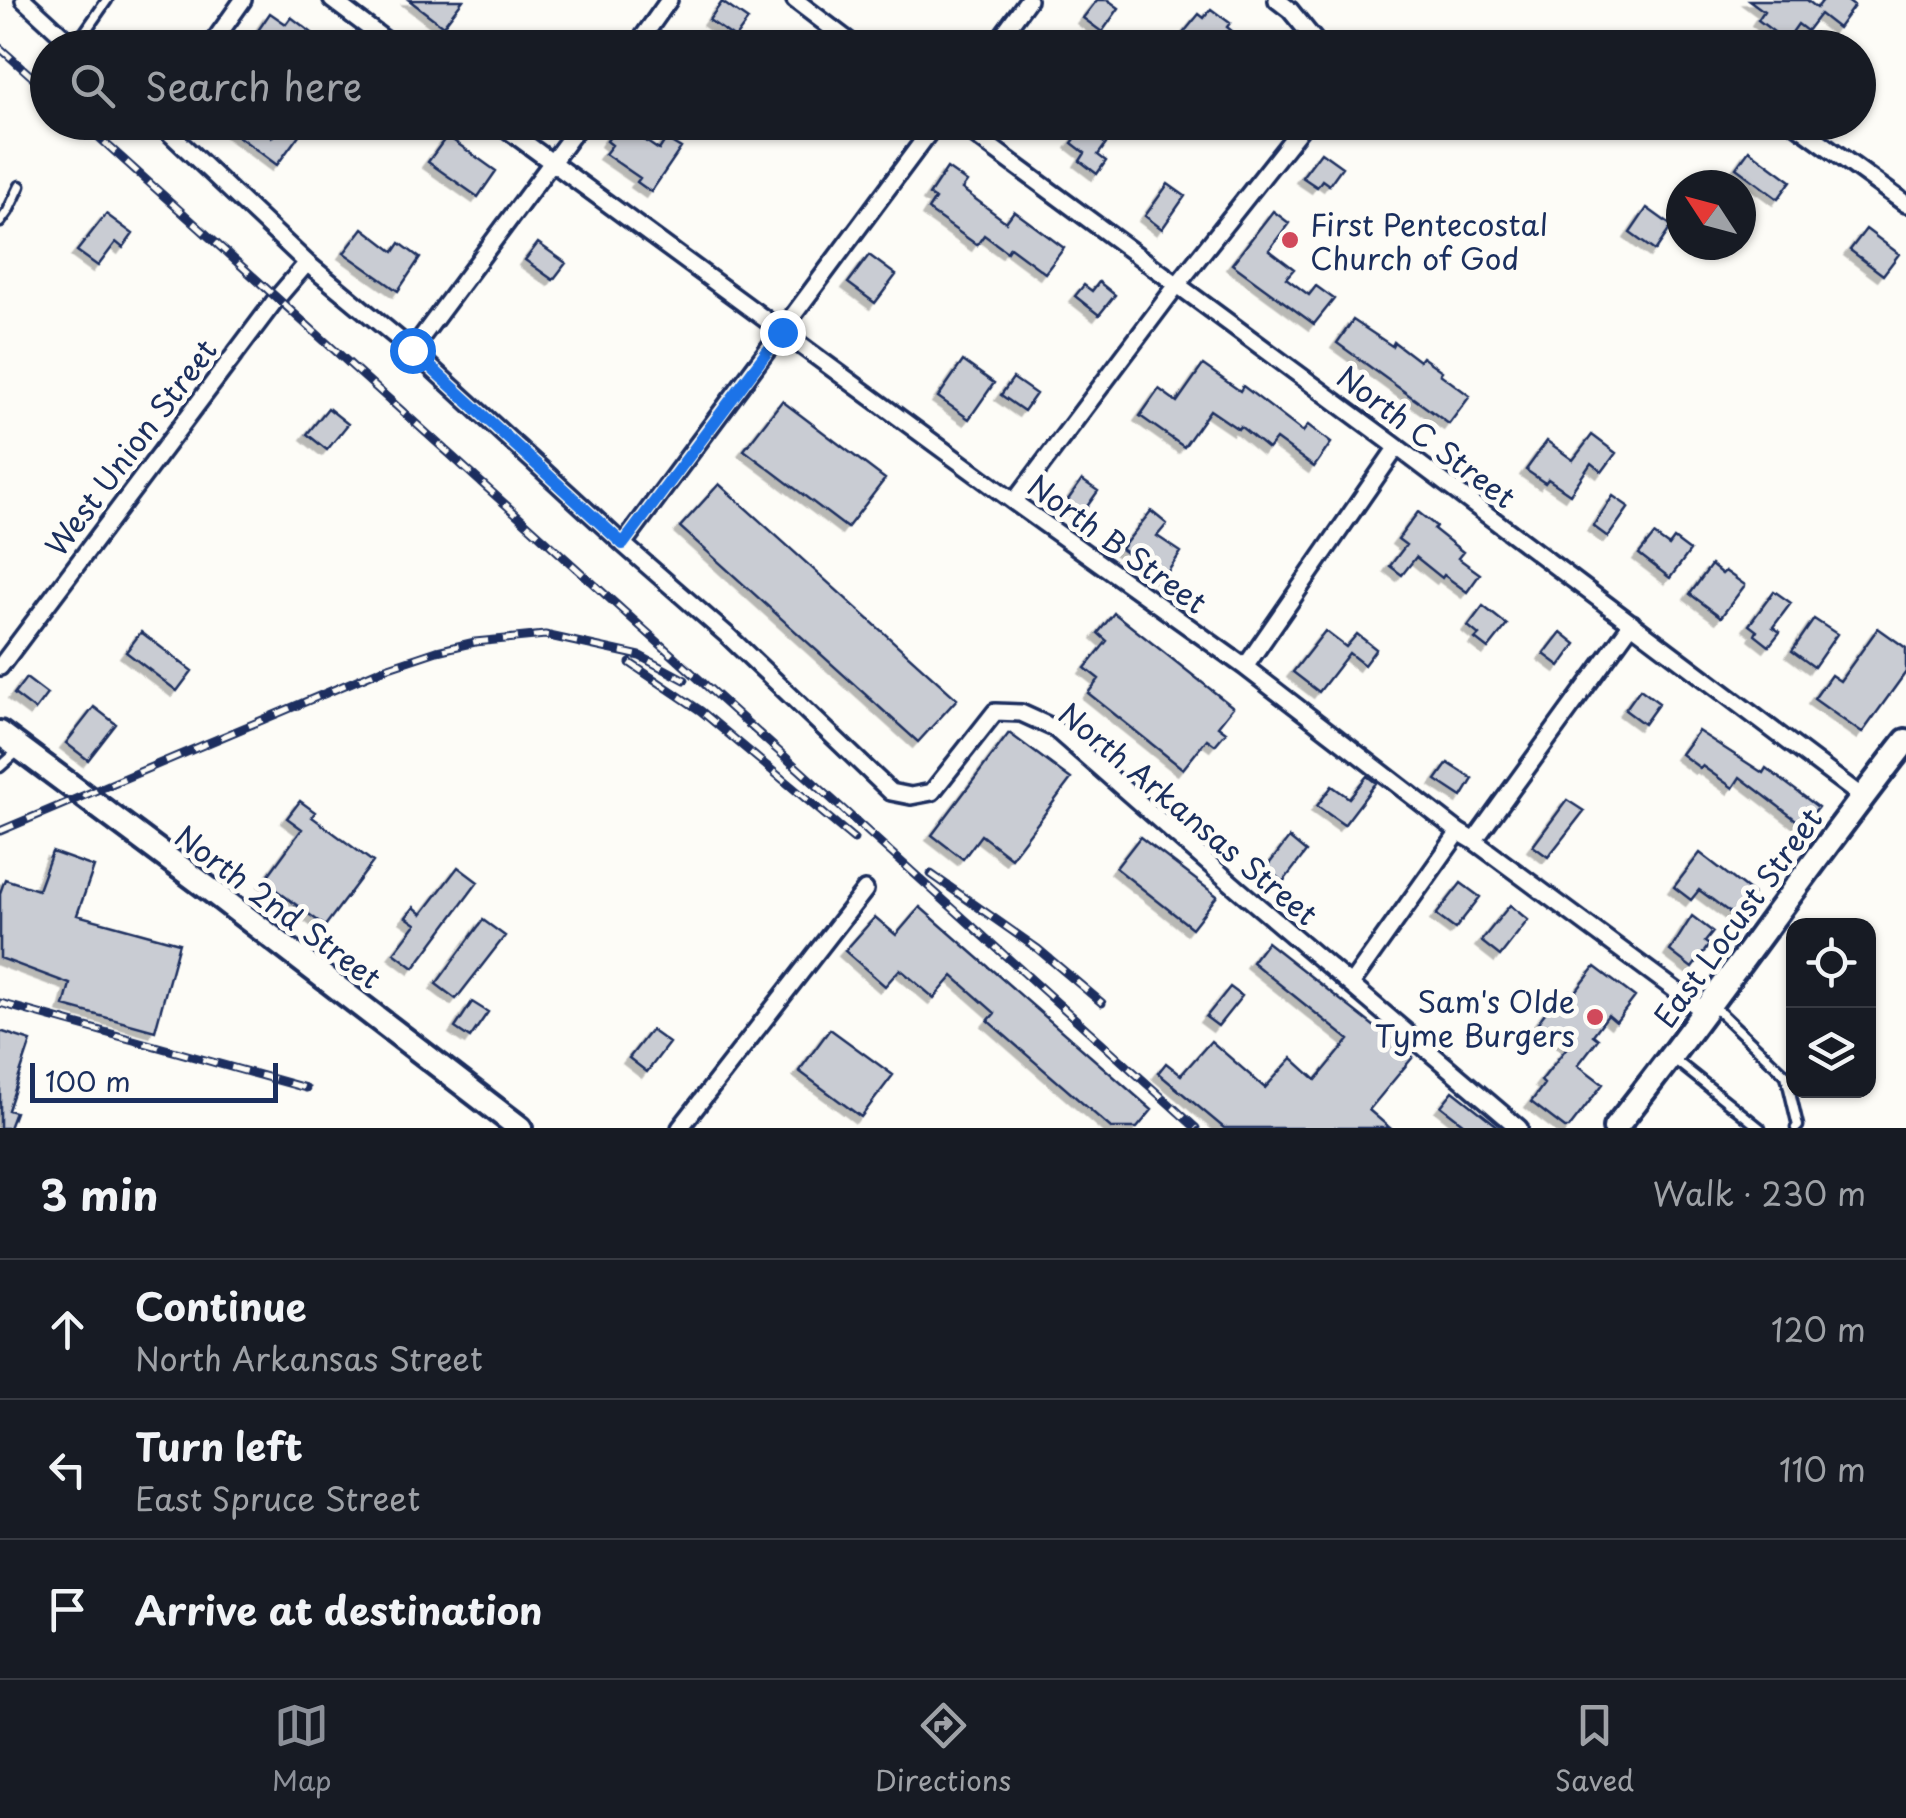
<!DOCTYPE html>
<html lang="en">
<head>
<meta charset="utf-8">
<style>
	body { margin:0; font-family:"Playpen Sans",sans-serif; background:#242831; color:#f1f3f6 }
	.controls { position:absolute; right:30px; bottom:30px; display:grid; overflow:hidden; border-radius:20px; box-shadow:0 2px 8px #0004 }
	.controls button { width:90px; height:90px; display:grid; place-items:center; padding:0; border:0; border-bottom:2px solid #363941; background:#171b24; color:#f1f3f6; font:50px sans-serif }
	.compass { position:absolute; left:1666px; top:170px; width:90px; height:90px; border-radius:50%; background:#171b24; box-shadow:0 2px 8px #0004; rotate:306deg }
	.scale { position:absolute; left:30px; bottom:25px; width:248px; box-sizing:border-box; padding-left:10px; border:5px solid #1b2f5e; border-top:0; font-size:28px; line-height:35px; white-space:nowrap; color:#1b2f5e; -webkit-text-stroke:8px #fdfcf7; paint-order:stroke }
	.stop { position:absolute; width:30px; height:30px; margin:-22px; border:8px solid #1a73e8; border-radius:50%; background:#fff }
	.stop.end { background:#1a73e8; border-color:#fff; box-shadow:0 2px 10px #0008 }
	.list { margin:0; padding:0; list-style:none }
	h2 { display:flex; justify-content:space-between; align-items:center; height:130px; margin:0; padding:0 40px; font-size:42px }
	h2 small { font-size:32px; font-weight:400; color:#9ea1a6 }
	.list li { display:grid; grid-template-columns:65px 1fr auto; gap:30px; align-items:center; box-sizing:border-box; height:140px; padding:0 40px; border-top:2px solid #363941 }
	.list b { display:block; font-size:38px; white-space:nowrap }
	.list p { margin:0; font-size:32px; white-space:nowrap; color:#9ea1a6 }
	.list em { font-size:32px; font-style:normal; color:#9ea1a6 }
	.icon { flex:none; width:55px; height:55px; fill:none; stroke:currentColor; stroke-width:2; stroke-linecap:round; stroke-linejoin:round }
	.map { position:relative; flex:none; width:1906px; height:1128px; overflow:hidden }
	.search { position:absolute; background:#171b24; box-shadow:0 2px 8px #0004; left:30px; right:30px; top:30px; height:110px; display:flex; align-items:center; gap:25px; box-sizing:border-box; padding:0 35px; border-radius:55px; color:#9ea1a6; font-size:38px }
	.sheet { height:550px; background:#171b24 }
	nav { display:flex; justify-content:space-around; align-items:center; box-sizing:border-box; height:140px; border-top:2px solid #363941; background:#171b24; font-size:28px; color:#9ea1a6 }
	nav a { display:grid; justify-items:center; gap:5px }
	nav .on { color:#8c9099 }
	.map>svg:first-child { display:block }
	.building { fill:#c9ccd3; stroke:#1b2f5e; stroke-width:2.5; filter:url(#shadow) }
	.lines { fill:none; stroke-linecap:round; stroke-linejoin:round }
	.lane-casing { stroke:#1b2f5e; stroke-width:15 }
	.street-casing { stroke:#1b2f5e; stroke-width:22 }
	.secondary-casing { stroke:#1b2f5e; stroke-width:30 }
	.lane { stroke:#fdfcf7; stroke-width:8 }
	.street { stroke:#fdfcf7; stroke-width:15 }
	.secondary { stroke:#fdfcf7; stroke-width:22 }
	.rail-casing { stroke:#1b2f5e; stroke-width:9 }
	.rail { stroke:#fdfcf7; stroke-width:5; stroke-dasharray:15; stroke-linecap:butt }
	.route { stroke:#1a73e8; stroke-width:12 }
	.poi-dot { fill:#d1495b; stroke:#fdfcf7; stroke-width:4 }
	.labels { text-anchor:middle; dominant-baseline:central; stroke-width:10; stroke-linejoin:round; paint-order:stroke }
	.poi-label { font-size:30px; fill:#1b2f5e; stroke:#fdfcf7; text-anchor:start }
	.street-label { font-size:30px; fill:#1b2f5e; stroke:#fdfcf7 }
</style>
</head>
<body>
<div class="map">
<svg width="1906" height="1128" viewBox="0 0 1906 1128">
	<defs>
		<filter id="shadow"><feDropShadow dx="-5.5" dy="5.5" stdDeviation="0" flood-color="#0004"/></filter>
	</defs>
	<rect width="100%" height="100%" fill="#fdfcf7"/>
	<filter id="ink" filterUnits="userSpaceOnUse"><feTurbulence type="fractalNoise" baseFrequency=".01" numOctaves="2"/><feDisplacementMap in="SourceGraphic" scale="20" xChannelSelector="R" yChannelSelector="G"/><feConvolveMatrix kernelMatrix="1 2 1 2 8 2 1 2 1" color-interpolation-filters="sRGB"/></filter>
	<g filter="url(#ink)">
		<path class="building" d="M409 0H463L443 26Z
			M1097 0H1108L1119 8 1102 32 1083 18Z
			M1749 0H1807L1817 8 1823 0H1846L1854 6 1838 28 1820 14 1807 31 1798 24 1786 41 1758 20 1764 11Z
			M722 2 748 20 735 38 709 20Z
			M1211 9 1230 23 1227 27 1253 48H1193L1180 37 1199 14 1204 18Z
			M270 13 286 24 291 17 332 48H272L255 35Z
			M219 122H252L272 137 283 123 299 135 277 165Z
			M1087 122H1108L1097 138 1106 144 1098 155 1106 161 1097 174 1080 161 1085 153 1072 143Z
			M619 123 659 150 666 139 681 148 651 192 637 182 640 178 605 154 612 145 607 141Z
			M447 136 496 171 478 197 428 162Z
			M1749 150 1791 181 1778 199 1736 168Z
			M1321 152 1342 167 1329 185 1322 180 1317 187 1302 177Z
			M947 168 967 182 962 189 1006 222 1014 211 1064 248 1045 273 1010 247 1007 252 984 235 977 245 928 210 935 199 929 195Z
			M1168 184 1185 196 1162 229 1145 216Z
			M1647 208 1672 226 1655 251 1630 233Z
			M1273 211 1289 223 1269 250 1294 269 1286 278 1309 295 1316 286 1334 299 1314 324 1232 264Z
			M106 214 133 234 123 248 116 242 98 266 77 251Z
			M363 228 394 252 400 243 420 258 398 291 344 253Z
			M1866 229 1899 254 1883 275 1850 250Z
			M538 243 566 263 553 280 525 260Z
			M869 255 896 275 875 303 848 283Z
			M1099 282 1115 295 1099 315 1075 296 1084 285 1092 291Z
			M1353 320 1392 346 1394 342 1419 361 1422 357 1442 371 1440 374 1470 396 1449 424 1337 343Z
			M963 361 994 383 969 419 938 397Z
			M1203 365 1240 391 1243 386 1303 432 1308 425 1331 443 1314 467 1276 439 1268 449 1240 426 1238 429 1210 410 1184 447 1140 416 1159 389 1177 402Z
			M1013 378 1036 394 1024 411 1001 395Z
			M782 401 885 479 847 528 744 450Z
			M328 408 348 424 327 450 307 434Z
			M1592 435 1616 453 1602 472 1591 463 1570 494 1548 479 1545 483 1526 470 1547 441 1573 460Z
			M1082 480 1098 491 1081 515 1065 504Z
			M719 484 957 699 918 742 680 527Z
			M1613 496 1629 507 1608 537 1593 526Z
			M1151 511 1167 524 1157 536 1181 552 1163 579 1121 549Z
			M1418 512 1436 526 1434 529 1463 552 1458 558 1480 574 1467 592 1444 575 1442 578 1416 557 1402 575 1390 566 1406 545 1398 539Z
			M1654 535 1669 546 1674 539 1690 551 1670 578 1639 554Z
			M1711 565 1722 574 1725 571 1745 585 1721 617 1690 594Z
			M1774 591 1791 603 1773 627 1780 632 1769 646 1755 635 1757 631 1749 625Z
			M1483 606 1507 625 1488 649 1475 639 1479 635 1468 626Z
			M1114 613 1233 707 1218 726 1226 732 1215 745 1207 739 1183 769 1088 693 1099 679 1085 668 1107 641 1098 633Z
			M1814 619 1837 634 1814 667 1792 651Z
			M1878 628 1906 648V672L1862 733 1814 699 1831 675 1840 681Z
			M1325 631 1346 647 1357 634 1376 649 1364 665 1349 653 1319 692 1293 672Z
			M141 632 192 671 177 691 126 652Z
			M1561 632 1576 644 1560 666 1544 654Z
			M26 678 47 694 35 710 14 694Z
			M1640 689 1659 703 1644 724 1625 710Z
			M94 707 116 724 88 760 66 743Z
			M1698 731 1763 773 1766 768 1818 807 1804 826 1740 777 1733 788 1702 766 1700 768 1681 754Z
			M1009 733 1071 779 1011 858 981 835 963 859 932 835Z
			M1448 763 1473 779 1462 797 1436 780Z
			M1367 776 1376 783 1344 825 1317 806 1332 786 1349 798Z
			M1567 800 1584 811 1548 857 1533 846Z
			M300 801 315 812 312 817 373 862 325 926 264 881 302 829 287 818Z
			M1140 837 1217 896 1192 928 1116 868Z
			M1289 838 1306 852 1283 882 1266 868Z
			M52 852 94 867 77 915 179 943 155 1031 64 1006 70 984 0 958V893L5 879 38 890Z
			M1700 853 1753 894 1736 917 1699 890 1691 900 1674 887Z
			M458 867 478 882 414 968 394 953 416 924 406 917 414 907 422 914Z
			M1461 883 1480 897 1455 929 1436 915Z
			M1510 905 1528 920 1500 956 1481 941Z
			M920 907 1152 1110 1137 1128H1111L988 1021 995 1013 953 976 934 998 900 969 885 986 845 951 875 917 896 935Z
			M1692 916 1713 932 1705 942 1709 945 1692 968 1670 951Z
			M483 920 505 936 456 999 436 984Z
			M1267 942 1413 1057 1369 1110 1390 1128H1224L1158 1073 1166 1063 1181 1075 1211 1041 1265 1088 1292 1058 1316 1080 1349 1040 1252 962Z
			M1595 967 1635 997 1616 1022 1608 1015 1593 1035 1598 1039 1578 1065 1603 1084 1569 1128H1565L1531 1102 1544 1084 1541 1081 1568 1046 1538 1022 1552 1004 1557 1008 1570 991 1574 994Z
			M1230 987 1242 996 1218 1026 1206 1017Z
			M472 1002 488 1012 470 1038 455 1028Z
			M830 1029 893 1075 861 1117 799 1071Z
			M651 1030 669 1043 647 1072 629 1058Z
			M0 1031 31 1041 8 1110 15 1112 9 1128H0Z
			M1453 1091 1500 1128H1469L1441 1106Z"/>
		<g class="lines">
			<defs>
				<path id="lane" d="M75 46 107 0
					M0 222 8 211 20 186
					M0 767 17 752
					M1713 1006 1786 1075 1798 1126 1796 1128
					M1675 1060 1760 1128"/>
				<path id="street" d="M24 0 76 48
					M332 0 396 48
					M795 0 858 48
					M1277 0 1290 10 1321 48
					M209 48 243 0
					M635 48 669 0
					M993 48 1028 0
					M158 122 307 263 412 350 623 544 727 635 891 792 911 796 932 792 995 712 1021 713 1054 728 1238 889 1519 1128
					M497 122 1014 502 1245 667 1459 832 1474 841 1705 1012
					M957 122 1397 447 1862 797
					M1793 122 1906 204
					M412 350 582 122
					M1014 502 1177 285 1306 122
					M623 544 937 122
					M0 667 277 298 307 263
					M1245 667 1397 447
					M1474 841 1632 623
					M1351 984 1459 832
					M680 1128 865 890"/>
				<path id="secondary" d="M0 733 209 889 520 1128
					M1615 1128C1716 1002 1806 868 1906 741"/>
			</defs>
			<use href="#lane" class="lane-casing"/>
			<use href="#street" class="street-casing"/>
			<use href="#secondary" class="secondary-casing"/>
			<use href="#lane" class="lane"/>
			<use href="#street" class="street"/>
			<use href="#secondary" class="secondary"/>
			<defs>
				<path id="rail" d="M0 48 48 91
					M82 122 1196 1128
					M630 663 701 711 854 839
					M0 831 383 669 437 651 475 642 545 635 640 656 685 680
					M931 874 1038 949 1102 1003
					M0 1003 306 1088"/>
			</defs>
			<use href="#rail" class="rail-casing"/>
			<use href="#rail" class="rail"/>
		</g>
	</g>
	<g class="lines" filter="url(#ink)">
		<path class="route" d="M412 350 623 544 782 332"/>
	</g>
	<g class="poi-dot">
		<circle cx="1290" cy="240" r="10"/>
		<circle cx="1595" cy="1017" r="10"/>
	</g>
	<g class="labels">
		<g class="poi-label">
			<text x="1310" y="223">First Pentecostal<tspan x="1310" dy="34">Church of God</tspan></text>
			<text x="1575" y="1000" text-anchor="end">Sam's Olde<tspan x="1575" dy="34">Tyme Burgers</tspan></text>
		</g>
		<g class="street-label">
			<text transform="translate(1427 436) rotate(37)">North C Street</text>
			<text transform="translate(130 447) rotate(-53)">West Union Street</text>
			<text transform="translate(1118 543) rotate(36)">North B Street</text>
			<text transform="translate(1189 813) rotate(40)">North Arkansas Street</text>
			<text transform="translate(279 906) rotate(37)">North 2nd Street</text>
			<text transform="translate(1737 917) rotate(-54)">East Locust Street</text>
		</g>
	</g>
</svg>
<div class="controls">
<button><svg class="icon" aria-label="locate" viewBox="0 0 24 24"><circle cx="12" cy="12" r="6"/><path d="M12 2v4M12 18v4M2 12h4M18 12h4"/></svg></button>
<button><svg class="icon" aria-label="layers" viewBox="0 0 24 24"><path d="M12 4l9 5-9 5-9-5zM3 14l9 5 9-5"/></svg></button>
</div>
<svg class="compass" viewBox="-18 -18 36 36"><path d="M0-13l5 13h-10z" fill="#e53935"/><path d="M0 13l5-13h-10z" fill="#9ea1a6"/></svg>
<div class="scale">100 m</div>
<div class="stop" style="left:412px;top:350px"></div>
<div class="stop end" style="left:782px;top:332px"></div>
<div class="search"><svg class="icon" aria-label="search" viewBox="0 0 24 24"><circle cx="10" cy="10" r="6"/><path d="M15 15l6 6"/></svg>Search here</div>
</div>
<section class="sheet">
<h2>3 min<small>Walk · 230 m</small></h2>
<ul class="list">
<li><svg class="icon" aria-label="ahead" viewBox="0 0 24 24"><path d="M12 20V5M6 11l6-6 6 6"/></svg><div><b>Continue</b><p>North Arkansas Street</p></div><em>120 m</em></li>
<li><svg class="icon" aria-label="left" viewBox="0 0 24 24"><path d="M17 20v-9H6M10 6l-5 5 5 5"/></svg><div><b>Turn left</b><p>East Spruce Street</p></div><em>110 m</em></li>
<li><svg class="icon" aria-label="arrive" viewBox="0 0 24 24"><path d="M6 21V4h12l-3 4 3 4H6"/></svg><div><b>Arrive at destination</b></div></li>
</ul>
</section>
<nav>
<a class="on"><svg class="icon" aria-label="map" viewBox="0 0 24 24"><path d="M3 6l6-2 6 2 6-2v14l-6 2-6-2-6 2zM9 4v14M15 6v14"/></svg>Map</a>
<a><svg class="icon" aria-label="directions" viewBox="0 0 24 24"><path d="M12 3l9 9-9 9-9-9zM9 14v-3h6M13 9l2 2-2 2"/></svg>Directions</a>
<a><svg class="icon" aria-label="saved" viewBox="0 0 24 24"><path d="M7 4h10v16l-5-4-5 4z"/></svg>Saved</a>
</nav>
</body>
</html>
